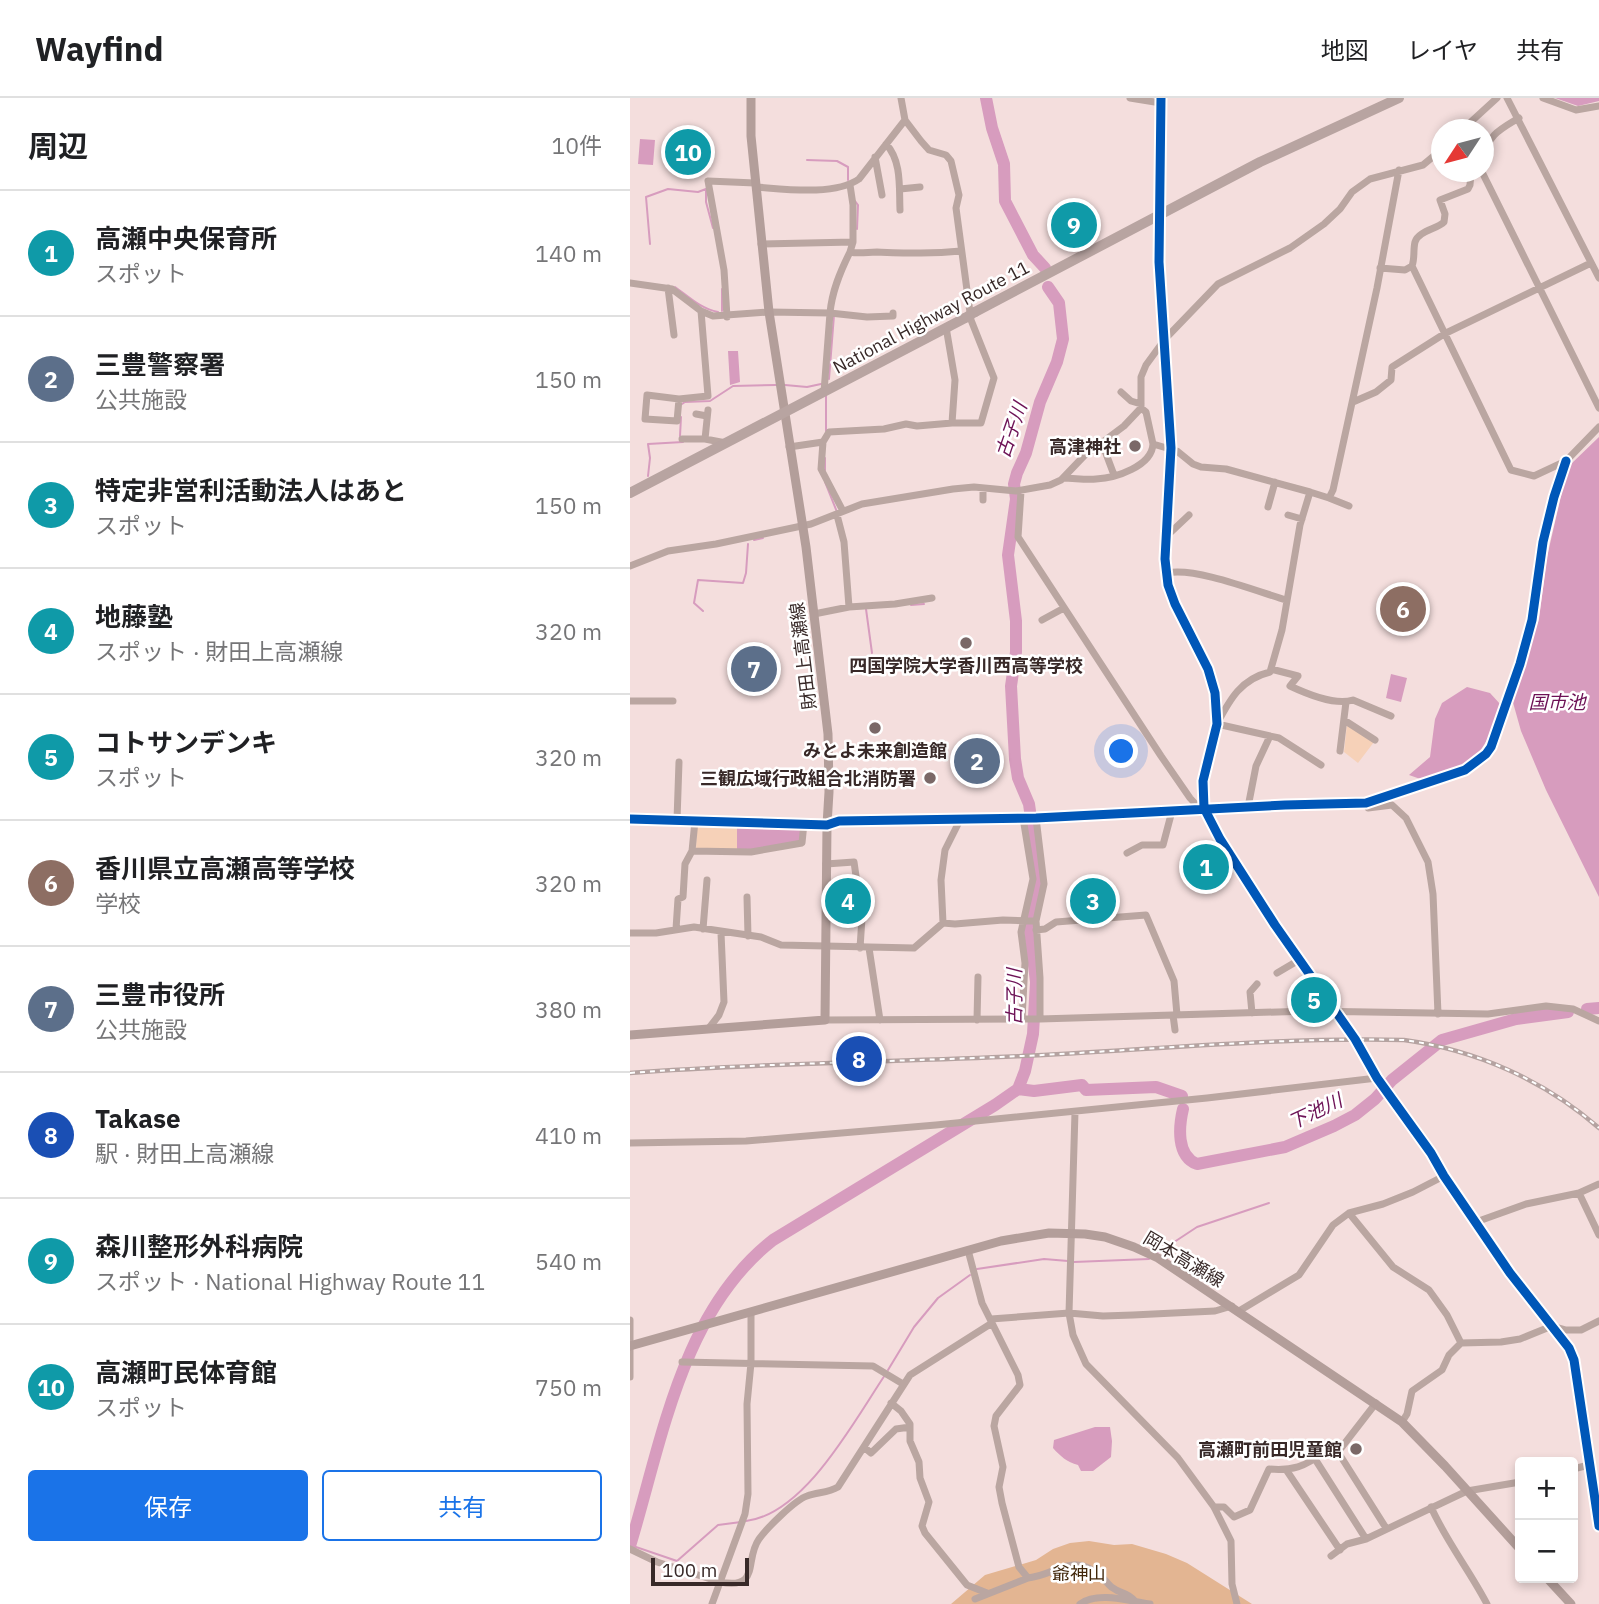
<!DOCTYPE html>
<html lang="ja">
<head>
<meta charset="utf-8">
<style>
	body { margin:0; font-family:"IBM Plex Sans","Noto Sans JP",sans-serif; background:#f6f6f6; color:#202124 }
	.controls { position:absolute; right:21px; bottom:21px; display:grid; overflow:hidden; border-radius:7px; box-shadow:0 4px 10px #0003 }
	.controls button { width:63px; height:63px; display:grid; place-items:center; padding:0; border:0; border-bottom:2px solid #e0e0e0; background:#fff; color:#202124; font:35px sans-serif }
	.compass { position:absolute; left:801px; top:21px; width:63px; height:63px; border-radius:50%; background:#fff; box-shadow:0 4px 10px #0003; rotate:234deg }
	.scale { position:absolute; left:21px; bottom:18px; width:98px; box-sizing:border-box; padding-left:7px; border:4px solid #382928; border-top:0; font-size:19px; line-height:24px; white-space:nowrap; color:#382928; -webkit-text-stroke:5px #fff; paint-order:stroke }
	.you { position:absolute; left:492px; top:654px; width:24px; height:24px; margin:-18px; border:5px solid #fff; border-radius:50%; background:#1a73e8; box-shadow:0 0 0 10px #1a73e833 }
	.badge { display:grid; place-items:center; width:46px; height:46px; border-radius:50%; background:#1a73e8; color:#fff; font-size:23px; font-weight:700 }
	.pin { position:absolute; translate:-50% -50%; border:4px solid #fff; box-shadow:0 2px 7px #0006 }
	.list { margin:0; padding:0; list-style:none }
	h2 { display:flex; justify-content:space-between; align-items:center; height:91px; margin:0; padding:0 28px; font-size:30px }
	h2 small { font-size:23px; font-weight:400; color:#757577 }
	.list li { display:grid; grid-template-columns:46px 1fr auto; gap:21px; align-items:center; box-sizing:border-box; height:126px; padding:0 28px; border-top:2px solid #e0e0e0 }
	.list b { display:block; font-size:26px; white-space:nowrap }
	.list p { margin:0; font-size:23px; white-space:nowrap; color:#757577 }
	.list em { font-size:23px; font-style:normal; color:#757577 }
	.actions { display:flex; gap:14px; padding:21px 28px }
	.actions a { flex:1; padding:16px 0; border:2px solid #1a73e8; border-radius:7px; text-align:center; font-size:24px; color:#1a73e8 }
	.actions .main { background:#1a73e8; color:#fff }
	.map { position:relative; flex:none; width:969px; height:1506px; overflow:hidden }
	header { display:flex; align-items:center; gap:42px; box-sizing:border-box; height:98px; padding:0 35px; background:#fff; border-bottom:2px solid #e0e0e0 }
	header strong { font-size:33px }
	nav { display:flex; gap:38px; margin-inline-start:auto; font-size:24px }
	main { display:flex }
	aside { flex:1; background:#fff }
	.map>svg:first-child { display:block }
	.green { fill:#f6d1b8 }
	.forest { fill:#e3b592 }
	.water { fill:#d79cbe }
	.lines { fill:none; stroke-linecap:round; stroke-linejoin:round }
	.stream { stroke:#d79cbe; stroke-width:2 }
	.river { stroke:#d79cbe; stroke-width:12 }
	.minor { stroke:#baa6a1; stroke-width:7 }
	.major { stroke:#b39e9a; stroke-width:9 }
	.highway { stroke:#b8a4a1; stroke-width:10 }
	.rail-casing { stroke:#b5a3a1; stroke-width:4.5 }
	.rail { stroke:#fff; stroke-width:2; stroke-dasharray:5; stroke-linecap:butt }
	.highway-bridge { stroke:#b8a4a1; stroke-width:10 }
	.cycleway-casing { stroke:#fff; stroke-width:13 }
	.cycleway { stroke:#0057b8; stroke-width:9 }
	.poi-dot { fill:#7a6867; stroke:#fff; stroke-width:2.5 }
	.labels { text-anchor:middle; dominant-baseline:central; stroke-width:5; stroke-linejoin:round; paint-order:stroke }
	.street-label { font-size:18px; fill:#382928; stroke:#fff }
	.poi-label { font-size:18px; font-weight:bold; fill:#382928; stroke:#fff; text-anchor:end }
	.park-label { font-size:18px; fill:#41270b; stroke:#fff }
	.water-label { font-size:19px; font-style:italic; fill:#6d1256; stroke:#fff }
</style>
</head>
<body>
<header>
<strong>Wayfind</strong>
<nav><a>地図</a><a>レイヤ</a><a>共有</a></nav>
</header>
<main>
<aside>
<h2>周辺<small>10件</small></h2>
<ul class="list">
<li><span class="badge" style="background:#0f9aa8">1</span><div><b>高瀬中央保育所</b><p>スポット</p></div><em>140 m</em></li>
<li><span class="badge" style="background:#5c6f8a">2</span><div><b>三豊警察署</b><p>公共施設</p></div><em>150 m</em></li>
<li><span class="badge" style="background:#0f9aa8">3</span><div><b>特定非営利活動法人はあと</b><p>スポット</p></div><em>150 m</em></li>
<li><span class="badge" style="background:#0f9aa8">4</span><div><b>地藤塾</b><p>スポット · 財田上高瀬線</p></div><em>320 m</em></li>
<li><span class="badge" style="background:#0f9aa8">5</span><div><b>コトサンデンキ</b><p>スポット</p></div><em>320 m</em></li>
<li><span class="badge" style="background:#8d6e63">6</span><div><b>香川県立高瀬高等学校</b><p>学校</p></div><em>320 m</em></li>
<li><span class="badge" style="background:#5c6f8a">7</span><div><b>三豊市役所</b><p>公共施設</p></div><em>380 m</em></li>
<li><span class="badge" style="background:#1a4fb4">8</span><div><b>Takase</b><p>駅 · 財田上高瀬線</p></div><em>410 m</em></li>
<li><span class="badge" style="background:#0f9aa8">9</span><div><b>森川整形外科病院</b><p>スポット · National Highway Route 11</p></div><em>540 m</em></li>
<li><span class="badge" style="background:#0f9aa8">10</span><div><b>高瀬町民体育館</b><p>スポット</p></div><em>750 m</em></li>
</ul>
<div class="actions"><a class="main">保存</a><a>共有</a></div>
</aside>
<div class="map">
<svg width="969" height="1506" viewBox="0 0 969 1506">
	<rect width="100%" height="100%" fill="#f4dedd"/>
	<path class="green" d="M717 626 744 644 728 665 714 654Z
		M67 726 107 727V752L66 751Z"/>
	<path class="forest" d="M459 1443 484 1447 502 1446 536 1456 557 1465 622 1506H321L355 1477 406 1462 423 1451 440 1445Z"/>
	<path class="water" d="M925 0H969V3L948 8Z
		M10 41 25 42 23 67 8 66Z
		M98 253H108L110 284 100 287Z
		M969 339V799L916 692 891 633 882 601 909 521 917 459 934 385 941 366Z
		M761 576 777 580 771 604 756 600Z
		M837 589 860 595 871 607C851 662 849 661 796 683L779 677 800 659 805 621 812 605Z
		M107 727 171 729 170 744 141 750 107 752Z
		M465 1329H480L482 1343 481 1359 463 1373H451L448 1367C437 1364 430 1358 423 1350L424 1342Z"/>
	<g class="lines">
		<path class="stream" d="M177 62 207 63 218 69V82
			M225 103 228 107 227 131
			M20 146 16 99 38 91 68 94 76 91V104L83 130
			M45 189C59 199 71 211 88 214
			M92 191V213
			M199 281 204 217
			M155 287 177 289 191 286
			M196 297V333
			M52 306 55 304 80 303 103 288 146 287
			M50 338 51 319
			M195 372V360
			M18 378 20 360 18 346 53 344
			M195 384 207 414
			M124 442 133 440
			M281 507 294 506
			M236 511 242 555
			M73 513 64 505 68 482 113 485 116 475 118 446
			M526 1156 567 1129 639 1105
			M444 1164 519 1161
			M347 1171 414 1161 438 1163
			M258 1272 284 1229 308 1200 340 1177
			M116 1423C175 1416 224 1323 255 1277
			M0 1447 47 1463 88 1427 111 1424"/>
		<path class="river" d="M356 0 362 30 374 66 375 103 403 157 415 170
			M957 911 969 910
			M388 991 404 993 452 987 456 992 526 989 552 998
			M553 1011C549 1028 546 1058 567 1066L655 1049 704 1028 725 1017 745 1001 762 982 812 942 886 921 938 914
			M0 1448C32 1343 51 1214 143 1142L365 1007 388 991 395 973 403 936 406 884 400 834 401 815 407 790 408 770 399 706 388 680 385 661 381 588 386 554V523L378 457 386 401 384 386 387 375 396 355 410 304 427 264 433 241 429 205 418 189"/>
		<path class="minor" d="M271 0 275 22 291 43 299 52 316 57 321 63 329 97 326 110 341 222 364 280 351 325H322
			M500 0 531 5
			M531 0 529 164 541 350 535 461 538 487 545 506 578 571 585 595 587 626 573 683 574 710 590 741 645 827 725 941 747 980 801 1055 814 1078 880 1175 939 1250 944 1262 969 1428
			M877 0 969 180
			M913 0 946 12 969 8
			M832 32 867 0
			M256 46C272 63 269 90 270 112
			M245 59 252 97
			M853 61C858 37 869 32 889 20
			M841 74 840 87 838 91 810 102 815 116 814 124C807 131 788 133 785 144 783 152 785 160 782 168L881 372 904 378 936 363 969 329
			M852 74 969 310
			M220 87 223 107V144
			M126 89C154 91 205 98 229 81L275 22
			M270 91 290 89
			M131 146 223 144 220 154C229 156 238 154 247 154 277 155 301 156 331 153
			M750 170 775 172 782 168
			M0 185 42 191 71 213 83 218 139 214 200 215C202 193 210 174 220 154
			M38 190 44 237
			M97 219 94 172 78 83 125 85
			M194 294 200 215 237 219 263 218V215
			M491 294 501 303 511 306
			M49 301 47 323 15 321 17 297 49 301 78 298 71 213
			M723 304 746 294 761 282 762 269 814 236 961 165
			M511 310 516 314 523 346 547 353 563 366 571 369 596 371 680 394
			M66 316 77 318
			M52 341H75L96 345
			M75 341 78 312
			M193 344 199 334 254 331 276 326 287 328 322 325 325 282 316 229
			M472 345 484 377
			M159 349 193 344 191 371 213 413
			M433 380C444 380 455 382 466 381 486 380 522 368 523 346
			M353 390V402
			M391 393 388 439 531 658 560 700 571 712
			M699 400 719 408
			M638 409 645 384
			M207 417 214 444 219 509
			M658 417 672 421
			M537 435 541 434 559 417
			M0 468 38 453 86 446 181 426 232 406 323 391 344 389 386 393 420 387 431 382 454 358 494 328 511 310V279L516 267 535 241 588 186 660 150 694 126 710 111 722 94 740 81 793 67 811 52
			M537 475C566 469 626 493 656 502
			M184 516 219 509 265 506 302 500
			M412 522 434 510
			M641 571 668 578 660 588C677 596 705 608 723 602L761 618
			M0 603H43
			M714 622 745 642
			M710 653 716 604
			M691 667 649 640 587 626C600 601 611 581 640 574L652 532 670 427 680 394 699 400 703 392 747 190 769 72
			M736 705 738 710 762 707 776 720 798 764 803 796 808 916
			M618 709 626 668 640 638
			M406 720 414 786 406 823 410 880V921
			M0 721 197 727 209 723 406 720 655 707 736 705 835 672 856 656 861 649 890 566 902 522 913 444 924 399 936 363
			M47 722 49 664
			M62 753 121 754 172 745 174 725
			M497 755 512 747H533L542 713
			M196 766 224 764 232 820 230 850
			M117 799 118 838
			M313 825 311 782 315 752 331 720
			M46 831 48 801 53 799 55 766 62 753 65 723
			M73 831 77 782
			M406 832 415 831 426 824 516 817 544 883 547 917
			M0 835H26L64 829 131 839 151 847 284 850 313 825 325 826 373 822 406 823
			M239 850 250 922
			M647 875 669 862
			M622 915 620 894 627 886
			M543 917 545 932
			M392 921 395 865 391 834 403 781 393 720
			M195 922 410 921 679 913 858 916 916 908 943 911 969 923
			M347 922 348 879
			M79 930 89 917 94 904 91 835
			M445 1014 439 1215 443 1237 456 1266 548 1360 584 1409 601 1443 602 1486 607 1506
			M0 1045 116 1043 306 1027 577 1000 747 980
			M949 1095 969 1137
			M719 1115 763 1169 799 1192 817 1217 831 1245
			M846 1124 896 1106 949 1095 969 1086
			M338 1152 352 1205 388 1277 390 1287 366 1318 364 1328 373 1369 369 1389 372 1405 389 1469 398 1480 345 1501
			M609 1213 669 1177 703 1127 719 1115 753 1106 783 1094 814 1078
			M361 1221 439 1215 473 1218 503 1217 585 1213 602 1208
			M0 1222V1279
			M52 1264 243 1268 273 1286
			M261 1305 271 1313 280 1326V1343L289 1364 290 1380 299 1404 292 1428 295 1435 337 1487 357 1495
			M772 1324 777 1316 782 1293 812 1272 819 1257 831 1245 871 1244 890 1241 922 1228 936 1232H951L969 1223
			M235 1350 241 1355 266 1331 280 1329
			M708 1354 756 1430
			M685 1361 736 1441
			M943 1371 959 1367
			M657 1373 710 1452
			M584 1409H594L604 1419 620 1412 639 1371C661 1373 676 1369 693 1354H708L746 1305
			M801 1409C816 1443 840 1473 857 1506
			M0 1451 27 1464 90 1484C131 1492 114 1462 129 1441 137 1430 165 1402 177 1398 188 1394 198 1395 208 1389L280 1277 362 1225
			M701 1458 717 1446 736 1441 837 1393 890 1384
			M398 1480C428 1477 441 1453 471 1478 475 1481 478 1487 483 1490 492 1497 495 1492 506 1504
			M82 1506 115 1416 118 1396 117 1306 121 1265V1214
			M450 1506C468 1493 499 1503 520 1506"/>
		<path class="major" d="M0 937 195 922 197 727 199 694 198 636 176 449 139 214 121 38V0
			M0 1248 371 1143 419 1135 455 1136 475 1139 504 1149 528 1160 772 1324 815 1368 890 1451
			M917 1480 941 1506"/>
		<path class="highway" d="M345 214 630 64 769 0
			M0 395 335 220"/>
		<defs>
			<path id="rail" d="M0 975C130 965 261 964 392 958 519 952 646 939 774 942 846 952 914 982 969 1030"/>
		</defs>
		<use href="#rail" class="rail-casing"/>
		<use href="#rail" class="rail"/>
		<path class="highway-bridge" d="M335 220 345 214"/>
		<defs>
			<path id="cycleway" d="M531 0 529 164 541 350 535 461 538 487 545 506 578 571 585 595 587 626 573 683 574 710 590 741 645 827 725 941 747 980 801 1055 814 1078 880 1175 939 1250 944 1262 969 1428
				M0 721 197 727 209 723 406 720 655 707 736 705 835 672 856 656 861 649 890 566 902 522 913 444 924 399 936 363"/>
		</defs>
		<use href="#cycleway" class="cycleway-casing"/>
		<use href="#cycleway" class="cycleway"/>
	</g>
	<g class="poi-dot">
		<circle cx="505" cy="348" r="7"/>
		<circle cx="336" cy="545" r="7"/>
		<circle cx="245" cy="630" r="7"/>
		<circle cx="300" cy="680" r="7"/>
		<circle cx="726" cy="1351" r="7"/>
	</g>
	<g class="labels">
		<g class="street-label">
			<text transform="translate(301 219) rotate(-28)">National Highway Route 11</text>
			<text transform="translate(173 558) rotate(-97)">財田上高瀬線</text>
			<text transform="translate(554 1161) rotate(31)">岡本高瀬線</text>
		</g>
		<g class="poi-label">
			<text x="491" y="348">高津神社</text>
			<text x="336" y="567" text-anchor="middle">四国学院大学香川西高等学校</text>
			<text x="245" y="652" text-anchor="middle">みとよ未来創造館</text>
			<text x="286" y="680">三観広域行政組合北消防署</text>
			<text x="712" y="1351">高瀬町前田児童館</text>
		</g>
		<g class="park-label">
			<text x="449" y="1475">爺神山</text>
		</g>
		<g class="water-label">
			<text transform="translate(381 332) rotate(-71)">古子川</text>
			<text x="927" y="604">国市池</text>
			<text transform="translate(384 899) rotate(-90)">古子川</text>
			<text transform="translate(685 1013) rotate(-25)">下池川</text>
		</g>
	</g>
</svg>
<div class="controls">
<button>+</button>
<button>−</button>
</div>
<svg class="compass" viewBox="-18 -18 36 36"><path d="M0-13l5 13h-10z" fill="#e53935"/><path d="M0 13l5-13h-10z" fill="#757577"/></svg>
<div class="scale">100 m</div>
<div class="you"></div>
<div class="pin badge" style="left:576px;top:769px;background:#0f9aa8">1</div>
<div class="pin badge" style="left:347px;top:663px;background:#5c6f8a">2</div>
<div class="pin badge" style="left:463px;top:803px;background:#0f9aa8">3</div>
<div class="pin badge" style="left:218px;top:803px;background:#0f9aa8">4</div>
<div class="pin badge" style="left:684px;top:902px;background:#0f9aa8">5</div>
<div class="pin badge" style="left:773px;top:511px;background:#8d6e63">6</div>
<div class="pin badge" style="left:124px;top:571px;background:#5c6f8a">7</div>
<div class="pin badge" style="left:229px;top:961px;background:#1a4fb4">8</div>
<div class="pin badge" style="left:444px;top:127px;background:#0f9aa8">9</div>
<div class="pin badge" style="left:58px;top:54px;background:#0f9aa8">10</div>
</div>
</main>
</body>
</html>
